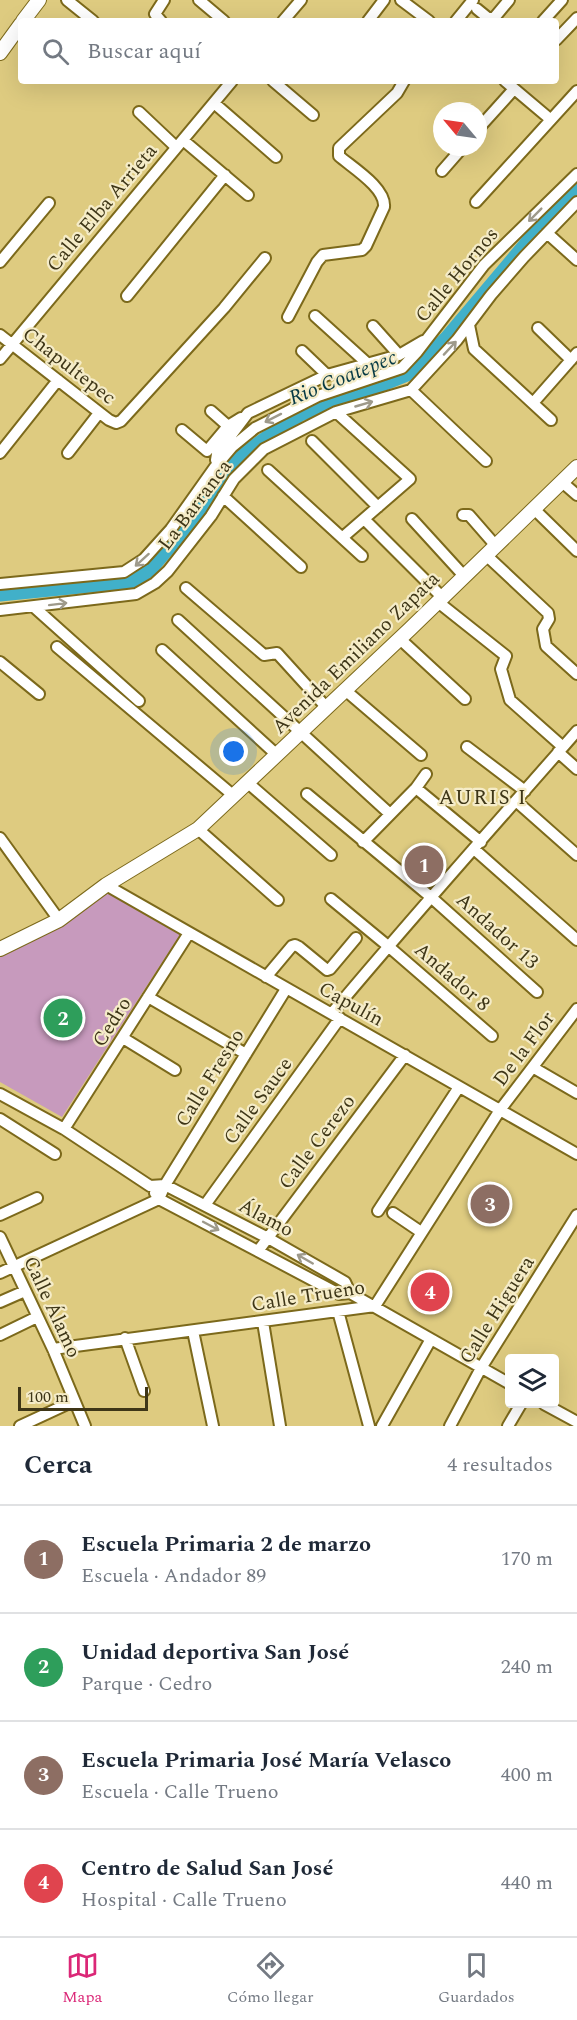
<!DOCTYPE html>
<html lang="es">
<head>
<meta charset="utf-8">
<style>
	body { margin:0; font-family:Spectral,serif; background:#f6f6f7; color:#1f2937 }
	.controls { position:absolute; right:18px; bottom:18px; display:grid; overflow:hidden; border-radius:6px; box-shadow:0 6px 24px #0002 }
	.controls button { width:54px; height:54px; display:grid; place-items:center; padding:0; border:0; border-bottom:2px solid #e0e1e3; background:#fff; color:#1f2937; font:30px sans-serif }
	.compass { position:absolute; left:433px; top:102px; width:54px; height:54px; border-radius:50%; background:#fff; box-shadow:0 6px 24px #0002; rotate:299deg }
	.scale { position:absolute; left:18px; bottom:15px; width:130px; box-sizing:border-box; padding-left:6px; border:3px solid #3e3617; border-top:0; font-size:16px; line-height:21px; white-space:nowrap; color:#3e3617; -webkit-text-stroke:4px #f5ecc8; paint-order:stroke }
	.you { position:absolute; left:234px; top:752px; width:21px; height:21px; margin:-15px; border:4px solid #fff; border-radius:50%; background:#1a73e8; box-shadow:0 0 0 9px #1a73e833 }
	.badge { display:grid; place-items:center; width:39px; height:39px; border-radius:50%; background:#db2777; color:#fff; font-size:20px; font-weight:700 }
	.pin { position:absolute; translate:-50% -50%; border:3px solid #fff; box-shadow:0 2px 6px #0006 }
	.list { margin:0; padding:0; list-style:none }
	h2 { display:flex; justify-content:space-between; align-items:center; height:78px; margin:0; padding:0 24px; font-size:26px }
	h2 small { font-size:20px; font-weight:400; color:#747a83 }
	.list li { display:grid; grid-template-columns:39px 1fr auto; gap:18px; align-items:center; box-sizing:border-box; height:108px; padding:0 24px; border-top:2px solid #e0e1e3 }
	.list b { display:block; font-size:22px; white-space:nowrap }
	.list p { margin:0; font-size:20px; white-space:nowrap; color:#747a83 }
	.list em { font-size:20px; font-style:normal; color:#747a83 }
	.icon { flex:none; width:33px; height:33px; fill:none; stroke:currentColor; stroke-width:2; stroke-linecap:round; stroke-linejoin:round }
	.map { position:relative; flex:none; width:577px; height:1426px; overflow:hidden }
	.search { position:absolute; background:#fff; box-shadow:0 6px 24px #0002; left:18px; right:18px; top:18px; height:66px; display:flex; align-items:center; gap:15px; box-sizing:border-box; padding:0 21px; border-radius:6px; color:#747a83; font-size:22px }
	.sheet { height:510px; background:#fff }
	nav { display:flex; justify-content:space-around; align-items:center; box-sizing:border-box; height:84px; border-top:2px solid #e0e1e3; background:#fff; font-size:16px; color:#747a83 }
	nav a { display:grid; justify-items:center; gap:3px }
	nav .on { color:#db2777 }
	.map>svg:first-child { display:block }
	.green { fill:#c79abd }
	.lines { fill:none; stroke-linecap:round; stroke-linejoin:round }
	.river { stroke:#41b0c9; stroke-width:15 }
	.street-casing { stroke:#7c691b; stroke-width:14 }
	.secondary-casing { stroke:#7c691b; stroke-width:16 }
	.street { stroke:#fff; stroke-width:10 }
	.secondary { stroke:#fff; stroke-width:14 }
	.oneway { stroke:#9e9a8b }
	.labels { text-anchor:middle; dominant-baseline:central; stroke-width:4.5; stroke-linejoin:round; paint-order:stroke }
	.street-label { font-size:20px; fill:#3e3617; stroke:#f5ecc8 }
	.water-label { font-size:21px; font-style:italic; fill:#053944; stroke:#f5ecc8 }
	.neighbourhood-label { font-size:21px; letter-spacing:1.5px; fill:#3e3617; stroke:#f5ecc8 }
</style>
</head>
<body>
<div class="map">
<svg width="577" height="1426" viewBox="0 0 577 1426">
	<rect width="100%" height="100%" fill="#decb80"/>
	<path class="green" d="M111 890 181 933 62 1117 0 1082V954Z"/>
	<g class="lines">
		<path class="river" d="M0 594 131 581 149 570 204 506 235 461 300 414 370 389 414 371 447 338 577 184"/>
		<defs>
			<path id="street" d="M67 0 93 21
				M199 0 224 21
				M401 0 429 21
				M477 9 488 18H494L509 0
				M161 21 155 14 164 0
				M283 21 301 0
				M368 21 384 0
				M456 21 473 0
				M543 21 562 0
				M556 40 577 18
				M273 81 313 115
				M505 81 550 119
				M214 103 276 157
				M139 112 176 147
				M478 129 514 89
				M183 140 248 195
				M442 171 463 147
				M476 202 577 91
				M547 233 577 260
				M0 262 49 203
				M127 296 225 175
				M315 316 368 364
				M288 317 317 262 323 255 362 250 366 246 384 207C386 188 353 168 339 156V148L397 93 404 81
				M469 325 474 349 551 420
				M373 326 399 355
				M538 328 571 360
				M0 335 109 420 116 423 121 421 224 308 265 258
				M302 351 327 375
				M0 359 232 81
				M411 390 486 461
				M533 403 577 353
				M211 411 228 426
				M336 412 410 479 343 537
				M182 430 207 451 228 426 241 418
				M312 441 378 507
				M0 453 58 380
				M68 453 99 413
				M216 460 217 454 248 413 327 375 399 355 423 341
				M268 470 362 556
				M562 482 577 495
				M223 496 301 567
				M534 509 577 551
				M463 515H469L496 546
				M364 519 442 597
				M412 519 464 576
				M486 555 548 613 549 619 543 629 546 646 577 674
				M0 584 124 572 144 559 171 529 215 467 232 447 255 428 318 396 402 368 417 352 484 265 577 174
				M186 588 264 655 277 653 327 708
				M438 602 506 656 501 669 510 700 563 747
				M34 607 139 701
				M0 610 136 594 155 583 168 571 211 516 234 479 264 449 336 412 411 390 457 340 491 295 524 257 577 202
				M178 620 390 814
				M400 639 465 699
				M57 647 234 796
				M162 650 277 755
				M0 662 39 694
				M345 690 421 755
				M467 747 525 791
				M558 752 577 769
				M248 783 331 855
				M416 788 481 842
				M307 794 432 898 537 992
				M516 801 577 855
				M198 829 278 900
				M0 838 59 920
				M363 842 416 788 426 774
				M474 849 577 940
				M106 885 577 1154
				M331 899 388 946 492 1036
				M266 977 292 946 295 945 299 947 327 970 330 969 356 938
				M148 997 246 1054
				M332 1013C412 917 495 825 577 731
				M123 1038 175 1070
				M534 1068 577 1093
				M0 1094 64 1129 150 1186 165 1185 268 1238 345 1282 350 1293 510 1384
				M0 1119 55 1154
				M64 1129 189 933
				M155 1193 159 1199 339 1294 350 1293
				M159 1199 165 1185 286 989
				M205 1205 340 1018
				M378 1211 459 1087
				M393 1213 421 1232
				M0 1215 37 1198
				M0 1237 53 1349 85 1426
				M258 1251 405 1055
				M0 1273 159 1199
				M0 1302 25 1291
				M338 1311 369 1426
				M263 1322 280 1426
				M193 1331 213 1426
				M0 1335 37 1317
				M125 1338 144 1391
				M53 1349 375 1306 500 1110 577 1009
				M544 1404 577 1422
				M20 1426 74 1401
				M382 1426 431 1339
				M450 1426 481 1368 577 1215
				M508 1426 521 1404"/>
			<path id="secondary" d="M23 21 39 0
				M0 53 21 24
				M0 949 59 920 106 885 198 829 410 629 577 467"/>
		</defs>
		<use href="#street" class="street-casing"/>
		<use href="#secondary" class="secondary-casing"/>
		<use href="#street" class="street"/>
		<use href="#secondary" class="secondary"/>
	</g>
	<defs><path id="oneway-shaft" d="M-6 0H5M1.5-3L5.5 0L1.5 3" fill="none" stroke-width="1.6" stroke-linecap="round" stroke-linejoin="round" transform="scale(1.5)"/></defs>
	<g class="oneway">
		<use href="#oneway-shaft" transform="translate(535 215) rotate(135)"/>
		<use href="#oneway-shaft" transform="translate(450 348) rotate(-47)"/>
		<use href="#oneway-shaft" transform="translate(364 404) rotate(-16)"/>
		<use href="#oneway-shaft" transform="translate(273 418) rotate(153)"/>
		<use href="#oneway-shaft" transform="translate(142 560) rotate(138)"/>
		<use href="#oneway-shaft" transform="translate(58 604) rotate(-7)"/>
		<use href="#oneway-shaft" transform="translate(211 1226) rotate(28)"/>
		<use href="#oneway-shaft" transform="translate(305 1259) rotate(-150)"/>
	</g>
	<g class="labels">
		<g class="street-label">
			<text transform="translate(102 208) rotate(-50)">Calle Elba Arrieta</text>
			<text transform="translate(457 275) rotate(-50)">Calle Hornos</text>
			<text transform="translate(69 366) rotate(38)">Chapultepec</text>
			<text transform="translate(195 505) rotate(-53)">La Barranca</text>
			<text transform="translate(356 653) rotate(-44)">Avenida Emiliano Zapata</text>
			<text transform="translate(497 931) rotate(42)">Andador 13</text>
			<text transform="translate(452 977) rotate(41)">Andador 8</text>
			<text transform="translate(351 1004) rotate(29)">Capulín</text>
			<text transform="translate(112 1022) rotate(-58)">Cedro</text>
			<text transform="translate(524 1049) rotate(-53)">De la Flor</text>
			<text transform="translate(210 1078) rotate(-58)">Calle Fresno</text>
			<text transform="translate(258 1101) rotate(-54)">Calle Sauce</text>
			<text transform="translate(317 1142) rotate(-53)">Calle Cerezo</text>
			<text transform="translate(266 1218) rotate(28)">Álamo</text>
			<text transform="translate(308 1296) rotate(-9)">Calle Trueno</text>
			<text transform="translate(52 1307) rotate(65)">Calle Álamo</text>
			<text transform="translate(497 1310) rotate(-58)">Calle Higuera</text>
		</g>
		<g class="water-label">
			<text transform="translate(343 378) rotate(-22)">Rio Coatepec</text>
		</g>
		<g class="neighbourhood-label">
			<text x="483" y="798">AURIS I</text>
		</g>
	</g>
</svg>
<div class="controls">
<button><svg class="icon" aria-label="layers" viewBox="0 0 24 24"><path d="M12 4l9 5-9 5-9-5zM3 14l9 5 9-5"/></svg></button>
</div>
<svg class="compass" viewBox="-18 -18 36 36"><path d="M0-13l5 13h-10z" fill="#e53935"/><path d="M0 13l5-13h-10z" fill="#747a83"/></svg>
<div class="scale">100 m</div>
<div class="you"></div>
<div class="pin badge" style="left:424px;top:865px;background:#8d6e63">1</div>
<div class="pin badge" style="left:63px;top:1018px;background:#2e9e5b">2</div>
<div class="pin badge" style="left:490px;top:1204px;background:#8d6e63">3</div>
<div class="pin badge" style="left:430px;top:1292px;background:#e0444e">4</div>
<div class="search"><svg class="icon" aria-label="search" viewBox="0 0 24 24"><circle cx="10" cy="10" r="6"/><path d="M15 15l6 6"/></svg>Buscar aquí</div>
</div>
<section class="sheet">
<h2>Cerca<small>4 resultados</small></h2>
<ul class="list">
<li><span class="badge" style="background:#8d6e63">1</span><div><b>Escuela Primaria 2 de marzo</b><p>Escuela · Andador 89</p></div><em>170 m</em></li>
<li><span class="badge" style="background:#2e9e5b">2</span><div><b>Unidad deportiva San José</b><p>Parque · Cedro</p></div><em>240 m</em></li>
<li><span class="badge" style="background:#8d6e63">3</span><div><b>Escuela Primaria José María Velasco</b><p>Escuela · Calle Trueno</p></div><em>400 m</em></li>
<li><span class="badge" style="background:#e0444e">4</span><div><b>Centro de Salud San José</b><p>Hospital · Calle Trueno</p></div><em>440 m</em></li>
</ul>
</section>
<nav>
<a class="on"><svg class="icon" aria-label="map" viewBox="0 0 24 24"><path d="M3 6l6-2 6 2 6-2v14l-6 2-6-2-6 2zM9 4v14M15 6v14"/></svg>Mapa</a>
<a><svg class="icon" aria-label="directions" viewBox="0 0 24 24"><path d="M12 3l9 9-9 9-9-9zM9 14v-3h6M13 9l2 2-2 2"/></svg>Cómo llegar</a>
<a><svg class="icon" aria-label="saved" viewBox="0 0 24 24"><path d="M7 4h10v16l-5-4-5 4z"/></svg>Guardados</a>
</nav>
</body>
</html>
